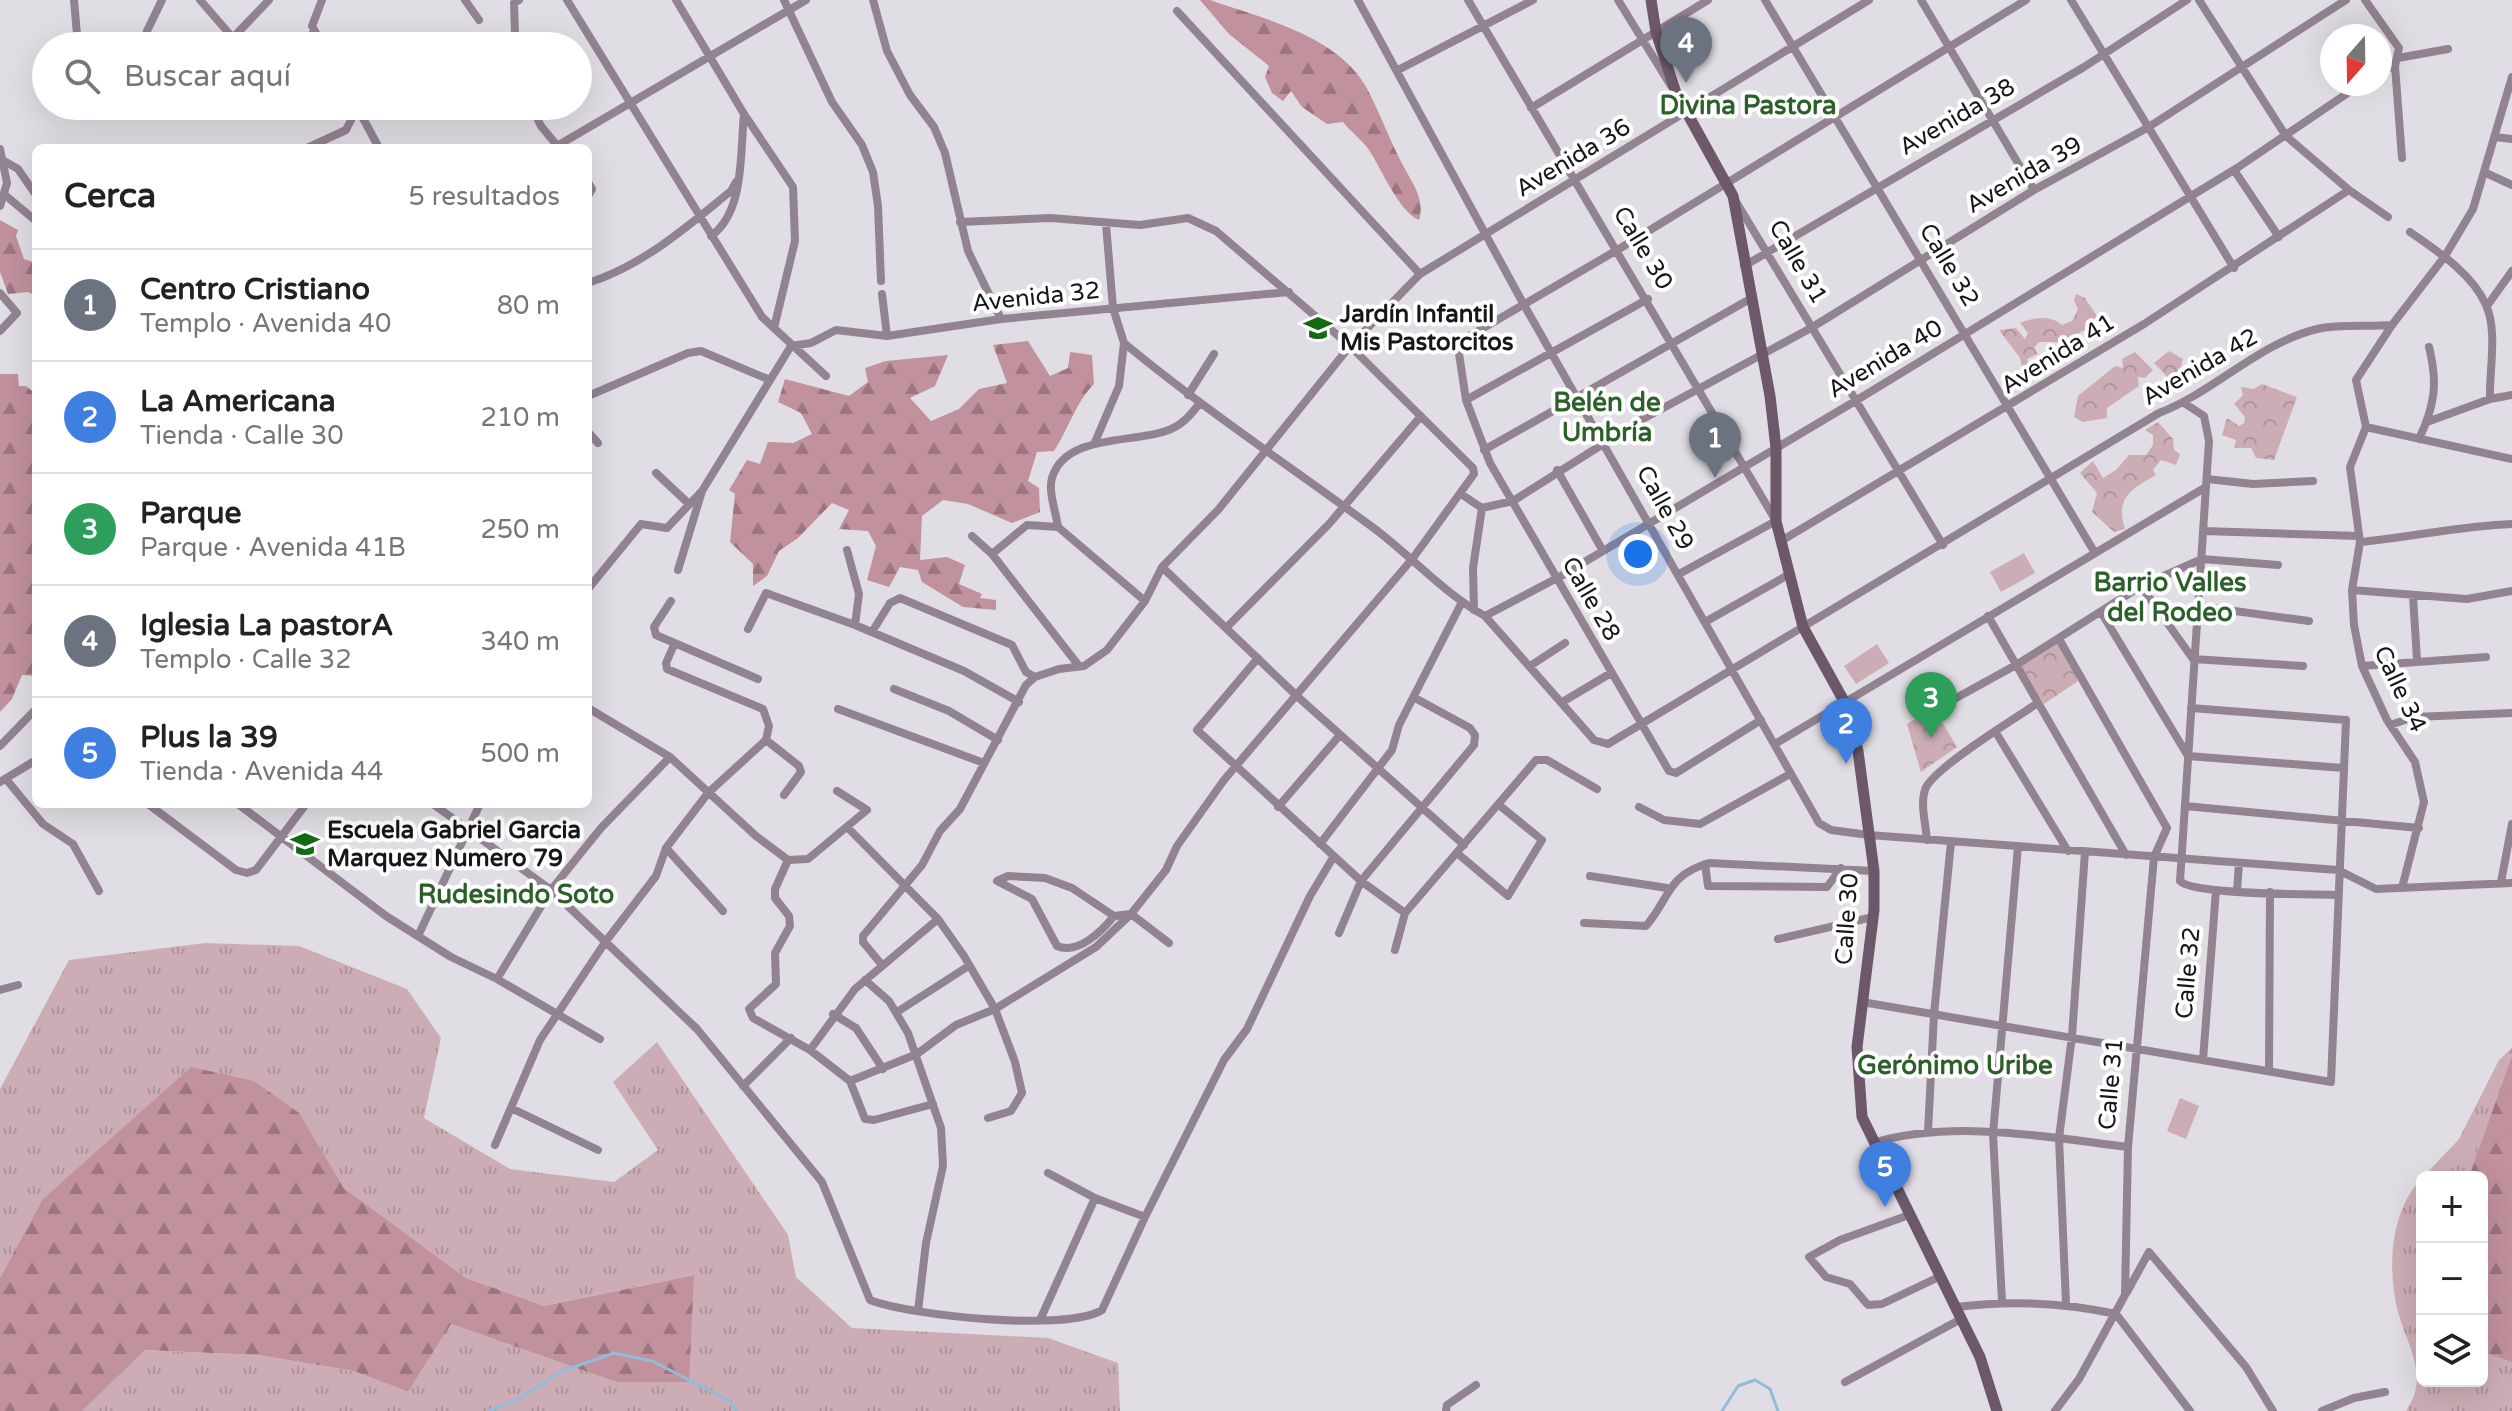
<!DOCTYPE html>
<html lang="es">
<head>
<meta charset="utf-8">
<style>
	body { margin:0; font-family:"Varela Round",sans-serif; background:#f2f2f2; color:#222 }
	.controls { position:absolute; right:24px; bottom:24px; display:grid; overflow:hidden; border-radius:12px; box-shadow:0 8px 32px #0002 }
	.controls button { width:72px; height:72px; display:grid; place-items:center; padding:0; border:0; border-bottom:2px solid #e0e0e0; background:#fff; color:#222; font:40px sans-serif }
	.compass { position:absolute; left:2320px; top:24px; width:72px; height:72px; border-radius:50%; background:#fff; box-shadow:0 8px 32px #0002; rotate:200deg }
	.you { position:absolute; left:1638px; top:554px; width:28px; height:28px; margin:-20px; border:6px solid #fff; border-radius:50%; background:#1a73e8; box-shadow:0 0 0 12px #1a73e833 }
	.badge { display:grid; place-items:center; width:52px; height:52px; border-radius:50%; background:#2563eb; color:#fff; font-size:26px; font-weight:700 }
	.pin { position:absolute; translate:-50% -66px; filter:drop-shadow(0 2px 4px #0008) }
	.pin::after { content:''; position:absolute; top:42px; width:28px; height:24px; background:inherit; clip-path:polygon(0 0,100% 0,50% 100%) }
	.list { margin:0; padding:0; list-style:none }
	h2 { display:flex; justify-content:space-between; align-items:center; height:104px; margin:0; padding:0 32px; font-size:34px }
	h2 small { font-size:26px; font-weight:400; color:#767676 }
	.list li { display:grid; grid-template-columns:52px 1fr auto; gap:24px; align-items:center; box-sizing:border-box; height:112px; padding:0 32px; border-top:2px solid #e0e0e0 }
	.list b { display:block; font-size:30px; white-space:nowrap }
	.list p { margin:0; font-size:26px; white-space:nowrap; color:#767676 }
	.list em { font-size:26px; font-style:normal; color:#767676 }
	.icon { flex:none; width:44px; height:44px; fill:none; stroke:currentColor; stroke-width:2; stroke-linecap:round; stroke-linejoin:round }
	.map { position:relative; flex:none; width:2512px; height:1411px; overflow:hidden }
	.search { position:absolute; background:#fff; box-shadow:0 8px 32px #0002; left:32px; top:32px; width:560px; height:88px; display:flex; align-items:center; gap:20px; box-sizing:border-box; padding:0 28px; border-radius:44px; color:#767676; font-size:30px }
	.panel { position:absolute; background:#fff; box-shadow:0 8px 32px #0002; left:32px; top:144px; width:560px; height:664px; border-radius:12px }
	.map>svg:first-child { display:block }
	.grass { fill:url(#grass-tufts) }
	.forest { fill:url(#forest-firs) }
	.park { fill:url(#park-crowns) }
	.pitch { fill:#cdadb5 }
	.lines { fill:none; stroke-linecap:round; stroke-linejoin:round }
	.stream { stroke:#92bcd8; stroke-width:3 }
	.street { stroke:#928390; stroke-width:8 }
	.secondary { stroke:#6d576a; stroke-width:11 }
	.labels { text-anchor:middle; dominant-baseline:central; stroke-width:8; stroke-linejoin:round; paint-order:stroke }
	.street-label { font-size:24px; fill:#171618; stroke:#fff }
	.poi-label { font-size:24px; font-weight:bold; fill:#171618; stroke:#fff; text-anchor:start }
	.neighbourhood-label { font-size:26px; font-weight:bold; fill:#2c5f2a; stroke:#fff }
</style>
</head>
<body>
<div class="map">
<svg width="2512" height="1411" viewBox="0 0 2512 1411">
	<defs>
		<pattern id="grass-tufts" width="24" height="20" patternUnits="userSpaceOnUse" patternTransform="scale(2)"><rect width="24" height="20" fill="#cdadb5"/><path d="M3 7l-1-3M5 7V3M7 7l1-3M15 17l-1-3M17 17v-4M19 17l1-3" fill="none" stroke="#af949b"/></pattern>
		<pattern id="forest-firs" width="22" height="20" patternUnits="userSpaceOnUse" patternTransform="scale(2)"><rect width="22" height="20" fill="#c1919d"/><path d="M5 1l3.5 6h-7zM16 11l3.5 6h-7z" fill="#9c757f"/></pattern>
		<pattern id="park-crowns" width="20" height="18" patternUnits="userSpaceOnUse" patternTransform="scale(2)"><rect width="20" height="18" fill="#cdadb5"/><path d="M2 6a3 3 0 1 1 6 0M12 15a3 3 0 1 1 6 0" fill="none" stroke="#af949b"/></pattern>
	</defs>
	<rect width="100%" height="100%" fill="#e0dee4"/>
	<path class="grass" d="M205 943 299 946 407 989 441 1038 424 1118 510 1169 614 1182 658 1150 613 1082 657 1042 788 1235 796 1277 852 1328 1048 1338 1118 1363 1120 1411H82L144 1350 258 1355 354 1371 408 1392 451 1324 616 1382 693 1275 544 1306 466 1278 344 1188 298 1113 42 1200 0 1278V1089L69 960Z
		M2512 1048V1411H2406C2430 1376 2408 1348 2398 1312 2387 1269 2390 1211 2422 1178V1381H2482V1177H2423L2459 1139 2499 1060Z"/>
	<path class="forest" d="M1200 0H1210C1262 18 1335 35 1365 85 1380 112 1390 142 1405 169 1414 186 1425 200 1419 220 1399 212 1381 168 1369 150 1362 140 1351 132 1343 122L1327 124 1302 107 1291 91 1283 101 1272 93 1265 77 1269 66 1229 34Z
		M0 220 18 230 16 236 24 259 36 263V296L28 292 8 294 0 272Z
		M1028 341 1050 376 1068 368 1070 352 1092 355 1094 384C1076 402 1068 430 1054 451L1037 452 1028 481 1039 488 1040 512 1012 523 968 504 943 500 922 516 920 560 947 557 965 565 959 584 982 594 980 598 996 600V610L963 607 922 582 918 570 900 567 889 587 867 580 876 546 868 531 839 529 849 510 832 503 798 538 779 551 767 576 753 586V564L730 542 735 494 729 490 747 460 760 464 768 442 793 443 812 434 801 413 778 402 785 379 849 396 868 382 865 368 886 361 948 355 935 386 910 398 931 421 959 409 979 389 1007 383 993 345Z
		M0 374H18L19 386H26L36 394V672L34 676 22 675 12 699 0 712Z
		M2512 1056V1362L2482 1351V1177H2469Z
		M191 1067 254 1081 299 1113 344 1188 466 1278 544 1306 694 1275 689 1382H616L451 1324 408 1392 354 1371 258 1355 145 1350 82 1411H0V1278L42 1200Z"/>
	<path class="park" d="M2076 294 2085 298 2101 322 2061 342H2039L2034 348 2038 354 2027 359 2030 368 2023 372 2020 358 1999 330 2016 328 2025 339 2028 333 2020 323C2035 317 2051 315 2062 325L2072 321 2078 309 2074 301Z
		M2169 351 2183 359 2180 369 2185 387 2179 389 2154 363Z
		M2135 352 2153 370 2145 378 2138 377 2139 386 2107 408V418L2083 422 2074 417 2078 396 2115 366 2123 368 2122 359Z
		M2262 384 2297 397 2274 460 2256 458 2251 448H2234L2236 440 2222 435 2227 418 2239 426 2244 423 2245 417 2234 404 2243 395 2241 387 2254 389Z
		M2158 422 2173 439 2174 450 2180 454 2176 465 2161 460 2153 470 2156 475C2131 489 2115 498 2125 529L2114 532 2092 512 2097 493 2080 473 2093 461 2103 478 2116 470 2129 455H2146L2153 445V435L2145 430Z
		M2058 643 2078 681 2044 704 2019 665Z
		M1933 707 1957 747 1921 772 1907 724Z"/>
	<path class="pitch" d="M2024 553 2035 573 2001 592 1990 572Z
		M1877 644 1889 663 1856 684 1844 666Z
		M2180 1098 2199 1106 2186 1139 2167 1131Z"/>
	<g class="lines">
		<path class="stream" d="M489 1411 520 1398 562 1371 614 1353 652 1361 730 1401 736 1411
			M1722 1411 1738 1386 1755 1380 1770 1389 1778 1411"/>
		<path class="street" d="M74 0 78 46
			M200 0 233 38
			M322 0 312 26 323 46
			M465 0 479 20
			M567 0 762 317 826 376
			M676 0 744 114 793 187 795 241 774 328
			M784 0 832 102 862 145 873 172 878 206 881 281
			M873 0 887 51 910 95 934 127 945 153 968 251 1001 319
			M1358 0 1524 305 1819 823 1831 830 1869 835 2338 870 2376 889 2512 883
			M1468 0 1776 521 1679 574
			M1618 0 1671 86
			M1765 0 2095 553
			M1921 0 2034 190
			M2071 0 2234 268
			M2199 0 2286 136 2349 190 2388 217
			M2365 0 2399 48 2395 66 2402 158
			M1177 11 1420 274
			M147 31 162 0
			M515 34 514 3 519 0
			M225 46 269 0
			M300 46 315 31
			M2398 58 2448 49
			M1398 70 1533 0
			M2380 71 2395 66
			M531 106 541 126 559 148
			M357 107 379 148
			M1531 108 1708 0
			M2495 137 2512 139
			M557 146 806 0
			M307 148 346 130 357 108
			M0 149 7 183 0 206
			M4 161 18 169 36 195
			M2234 170 2279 237
			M2486 173 2512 185
			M588 182 592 189 588 196
			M5 195 36 221
			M1735 200 1943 545
			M960 222 1050 218 1140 225 1188 218 1216 231 1350 346 1473 468 1474 474 1413 558 1224 780 1177 846 1166 870 1131 914 1096 947 995 1009 1015 1062 1022 1093 1011 1111 988 1118
			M2410 232C2436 250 2473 274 2486 305 2498 332 2489 370 2490 399L2512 395
			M711 236C745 212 740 152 744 114
			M1744 266 2084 67 2187 0
			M588 283C644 265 685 228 731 191L736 182
			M0 293 17 313 0 331
			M882 294 887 336
			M2487 306 2512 271
			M1124 343C1205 410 1291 467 1375 529 1412 557 1445 594 1485 616L1561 576 1857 400 2237 168 2361 84
			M791 346 811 343 836 330 887 336 1001 319 1289 292
			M1188 395 1214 354
			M588 396 688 353 701 351 770 380
			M1466 400 1648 299
			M2184 403 2204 416 2209 441 2180 881C2193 895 2311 894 2337 895
			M2427 422 2490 399
			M2366 427 2512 459
			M588 432 598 443
			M2419 439C2435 405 2438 383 2429 347
			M1095 442 1119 386 1124 343 1113 308 1106 224
			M1484 450 1750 299
			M1557 470 1603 551
			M656 473 688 503
			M2207 479 2253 484 2313 481
			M1461 494 1482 508 1513 501 1641 420 1811 328 2034 190 2147 128 2346 0
			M1058 527C1056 512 1048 492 1052 478 1065 434 1133 443 1166 431 1181 426 1189 417 1199 404
			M2203 531 2359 536
			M972 536 992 554 1079 666
			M1781 541 2144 324 2349 190
			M2360 542C2411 537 2461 526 2512 524
			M847 550 859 594 855 625
			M992 554 1027 525 1058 527 1145 601
			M1162 567 1298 697 1464 845
			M678 570 702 491 791 346
			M2141 586 2193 659 2303 666
			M588 589 641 524 667 528 702 491
			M2352 590 2467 599 2512 591
			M2413 596 2417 660
			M671 601 654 627 656 635 758 679
			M2198 606 2309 621
			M1474 610 1473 568 1482 508
			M2101 612 2188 756 2343 768
			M1485 616 1594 740 1608 744 2159 413C2214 392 2259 343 2317 329 2340 324 2368 327 2392 325
			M1988 616 2126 855
			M1705 622 1788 575
			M1227 627 1329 524 1421 416
			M748 629 766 593 855 625 964 671 1019 702
			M872 632 890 603 900 598 1012 645 1026 672 1035 677
			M674 645 666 663 667 669 763 709 769 726 766 740
			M1258 658 1197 730 1361 881 1405 913
			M1530 666 1565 643
			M2362 666 2486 657
			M894 689 949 711 998 740
			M1564 701 1611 673
			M588 708 670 757 756 836 788 860
			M1938 708 2016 665 2141 586 2202 559 2278 565
			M838 709 984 763
			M1761 720 1676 773 1669 771 1490 463 1466 400 1458 347 1461 341 1619 249 2026 0
			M2390 725 2414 717 2512 713
			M1995 731 2068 851
			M766 740 799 766 801 772 784 795
			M1775 744 2206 487
			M0 746 36 709
			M6 779 43 824 73 844 99 891
			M0 782 36 760
			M148 804 236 870 247 873 256 870 306 804
			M238 804 386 916 451 957 497 979 600 1039
			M433 804 551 890 697 1029 822 1182 870 1300C911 1316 1067 1332 1102 1310L1145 1217
			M2185 806 2419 828
			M1278 807 1340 735
			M1639 807 1664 820 1700 824 1790 774
			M1927 840C1926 825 1920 804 1925 790 1930 770 2017 717 2038 703
			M1320 844 1392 750 1399 725 1462 602
			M666 848 723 911
			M1457 853 1508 896 1542 840 1499 805
			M788 860 775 889V898L789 916 790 926 775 953 776 984 749 1009 753 1018 810 1050 850 1081 917 1054 956 1025 995 1009 964 956 938 919 848 828
			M788 860 808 859 867 810 837 791
			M1705 864 1708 886 1827 887 1841 868
			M1590 876 1667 888
			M2501 882 2512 824
			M2402 888 2424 802 2415 762 2387 720 2362 666 2354 625 2352 590 2360 542 2350 467 2366 427 2356 380 2392 325 2445 256 2473 209 2512 77
			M2237 891 2239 863
			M1114 916C1102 931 1078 955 1057 946L1032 899 997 881 1008 876 1045 878 1072 888 1114 916 1131 914 1169 943
			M1584 923 1646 926C1670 898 1667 875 1709 863L1874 871
			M1339 933 1361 881 1474 745 1475 735 1470 728 1415 698
			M418 936 480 804
			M1778 939 1873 917
			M1395 950 1405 913 1536 760H1547L1597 789
			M882 965 863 942V936L922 865 940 831 960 809 1026 685 1035 677 1059 669 1084 666 1107 650 1145 601 1162 567 1218 510 1350 346 1420 274 1869 0
			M497 979 551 890 601 828 670 757
			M865 980 889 1001 908 1033 941 1128 943 1166 926 1243 918 1311
			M0 990 18 985
			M1862 1002 2331 1082 2346 720 2191 708
			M897 1012 967 967
			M833 1014 856 1028 883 1069
			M810 1050 855 989 938 919
			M2203 1060 2216 890
			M2269 1071 2270 892
			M850 1081 865 1119 874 1120 933 1104
			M743 1086 791 1038
			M511 1108 598 1150
			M1928 1132 1934 1014 1951 842
			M1873 1143C1952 1119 2047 1137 2128 1147
			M495 1145 540 1040 606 941 656 876 666 848 708 793 766 740
			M1048 1173 1095 1198
			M1909 1215 1840 1240 1809 1257 1826 1277 1850 1284 1868 1305 1882 1304 1941 1276
			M2127 1292 2149 1252 2246 1367 2273 1411
			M2002 1301 1993 1134 2018 846
			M2066 1304 2059 1138 2072 1036 2085 852
			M1956 1307C2011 1300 2061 1302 2116 1314L2190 1411
			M1040 1320 1095 1198 1145 1217 1224 1060 1247 1029 1310 896 1334 856
			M1845 1382 1961 1319
			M1446 1411 1447 1405 1476 1385
			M2055 1411 2079 1379 2125 1295 2128 1147 2154 857 2167 828 2059 639
			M2322 1411 2354 1398 2385 1392"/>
		<path class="secondary" d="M1651 0 1656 32 1676 93 1733 196 1770 396 1776 448V521L1803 627 1845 703 1858 751 1874 871V910L1857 1047 1862 1117 1980 1357 1997 1411"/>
	</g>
	<defs>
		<symbol id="school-bare" viewBox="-9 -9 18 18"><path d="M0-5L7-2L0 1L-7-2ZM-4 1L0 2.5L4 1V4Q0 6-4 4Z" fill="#126b13" stroke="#fff" stroke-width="2.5" paint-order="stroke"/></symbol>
	</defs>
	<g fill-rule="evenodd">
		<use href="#school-bare" x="1298" y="308" width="40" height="40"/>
		<use href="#school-bare" x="285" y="824" width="40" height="40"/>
	</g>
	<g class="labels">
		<g class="street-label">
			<text transform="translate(1957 117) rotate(-30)">Avenida 38</text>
			<text transform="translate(1573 158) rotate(-31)">Avenida 36</text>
			<text transform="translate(2024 175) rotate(-30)">Avenida 39</text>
			<text transform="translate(1643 248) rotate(59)">Calle 30</text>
			<text transform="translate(1798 262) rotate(60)">Calle 31</text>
			<text transform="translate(1949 265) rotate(59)">Calle 32</text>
			<text transform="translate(1036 297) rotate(-6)">Avenida 32</text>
			<text transform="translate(2058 354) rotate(-32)">Avenida 41</text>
			<text transform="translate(1885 359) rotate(-31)">Avenida 40</text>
			<text transform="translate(2200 367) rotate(-30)">Avenida 42</text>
			<text transform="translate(1665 508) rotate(61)">Calle 29</text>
			<text transform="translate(1591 599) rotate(60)">Calle 28</text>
			<text transform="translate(2400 689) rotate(65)">Calle 34</text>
			<text transform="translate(1847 919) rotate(-86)">Calle 30</text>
			<text transform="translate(2188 973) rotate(-85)">Calle 32</text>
			<text transform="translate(2111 1084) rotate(-85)">Calle 31</text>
		</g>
		<g class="poi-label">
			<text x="1340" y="314">Jardín Infantil<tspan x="1340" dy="28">Mis Pastorcitos</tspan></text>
			<text x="327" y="830">Escuela Gabriel Garcia<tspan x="327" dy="28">Marquez Numero 79</tspan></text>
		</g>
		<g class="neighbourhood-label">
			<text x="1748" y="105">Divina Pastora</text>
			<text x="1607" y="402">Belén de<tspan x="1607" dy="30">Umbría</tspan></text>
			<text x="2170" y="582">Barrio Valles<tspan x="2170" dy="30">del Rodeo</tspan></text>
			<text x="516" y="894">Rudesindo Soto</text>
			<text x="1955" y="1065">Gerónimo Uribe</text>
		</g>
	</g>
</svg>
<div class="controls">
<button>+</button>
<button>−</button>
<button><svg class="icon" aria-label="layers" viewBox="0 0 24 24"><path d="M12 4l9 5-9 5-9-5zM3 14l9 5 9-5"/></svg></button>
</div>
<svg class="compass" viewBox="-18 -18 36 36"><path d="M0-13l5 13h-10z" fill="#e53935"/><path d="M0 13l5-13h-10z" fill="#767676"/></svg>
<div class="you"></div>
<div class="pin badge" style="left:1715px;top:478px;background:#6b7280">1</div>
<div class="pin badge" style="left:1846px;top:764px;background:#3f7fe0">2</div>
<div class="pin badge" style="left:1931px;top:738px;background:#2e9e5b">3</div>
<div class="pin badge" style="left:1686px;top:83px;background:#6b7280">4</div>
<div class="pin badge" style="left:1885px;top:1207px;background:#3f7fe0">5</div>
<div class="search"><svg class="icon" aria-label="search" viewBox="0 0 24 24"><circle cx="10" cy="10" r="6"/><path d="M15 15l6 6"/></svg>Buscar aquí</div>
<section class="panel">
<h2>Cerca<small>5 resultados</small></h2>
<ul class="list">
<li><span class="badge" style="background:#6b7280">1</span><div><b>Centro Cristiano</b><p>Templo · Avenida 40</p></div><em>80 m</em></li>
<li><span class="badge" style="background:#3f7fe0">2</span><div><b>La Americana</b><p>Tienda · Calle 30</p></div><em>210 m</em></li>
<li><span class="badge" style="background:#2e9e5b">3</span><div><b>Parque</b><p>Parque · Avenida 41B</p></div><em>250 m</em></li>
<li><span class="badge" style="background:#6b7280">4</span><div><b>Iglesia La pastorA</b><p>Templo · Calle 32</p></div><em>340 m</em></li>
<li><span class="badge" style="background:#3f7fe0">5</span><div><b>Plus la 39</b><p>Tienda · Avenida 44</p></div><em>500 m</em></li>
</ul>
</section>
</div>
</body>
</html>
